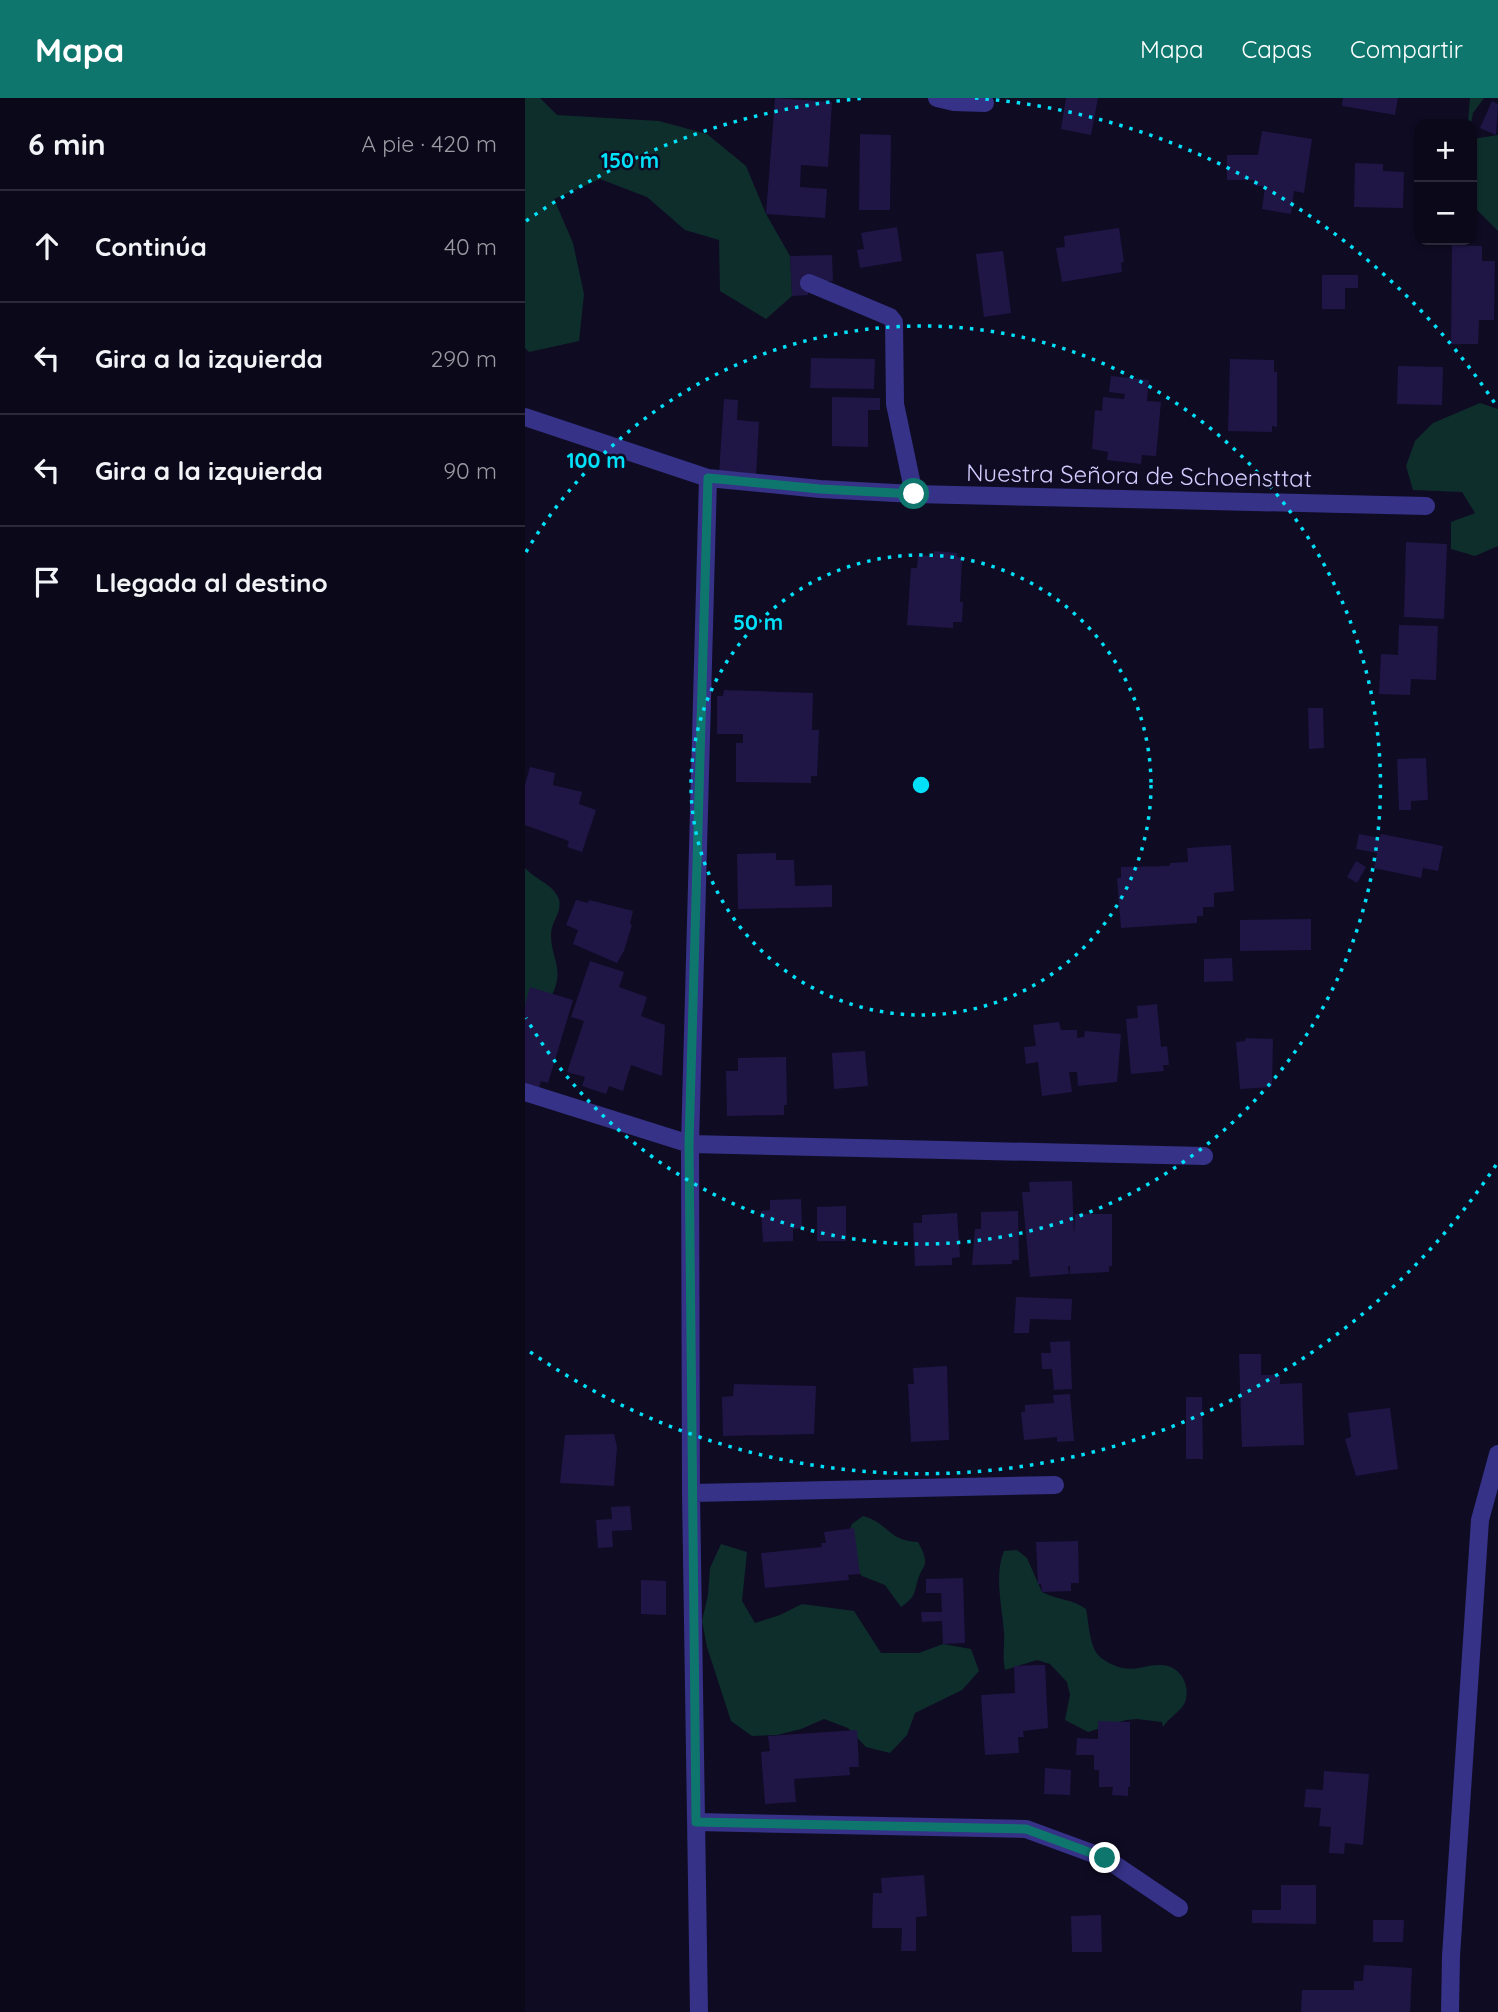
<!DOCTYPE html>
<html lang="es">
<head>
<meta charset="utf-8">
<style>
	body { margin:0; font-family:Quicksand,sans-serif; background:#191627; color:#f1f3f6 }
	.controls { position:absolute; right:21px; top:21px; display:grid; overflow:hidden; border-radius:14px; box-shadow:0 2px 5px #0004 }
	.controls button { width:63px; height:63px; display:grid; place-items:center; padding:0; border:0; border-bottom:2px solid #2b2939; background:#0b081a; color:#f1f3f6; font:35px sans-serif }
	.stop { position:absolute; width:21px; height:21px; margin:-16px; border:5px solid #0f766e; border-radius:50%; background:#fff }
	.stop.end { background:#0f766e; border-color:#fff; box-shadow:0 2px 7px #0008 }
	.list { margin:0; padding:0; list-style:none }
	h2 { display:flex; justify-content:space-between; align-items:center; height:91px; margin:0; padding:0 28px; font-size:30px }
	h2 small { font-size:23px; font-weight:400; color:#9a9aa2 }
	.list li { display:grid; grid-template-columns:46px 1fr auto; gap:21px; align-items:center; box-sizing:border-box; height:112px; padding:0 28px; border-top:2px solid #2b2939 }
	.list b { display:block; font-size:26px; white-space:nowrap }
	.list em { font-size:23px; font-style:normal; color:#9a9aa2 }
	.icon { flex:none; width:38px; height:38px; fill:none; stroke:currentColor; stroke-width:2; stroke-linecap:round; stroke-linejoin:round }
	.map { position:relative; flex:none; width:973px; height:1914px; overflow:hidden }
	header { display:flex; align-items:center; gap:42px; box-sizing:border-box; height:98px; padding:0 35px; background:#0f766e; color:#fff }
	header strong { font-size:33px }
	nav { display:flex; gap:38px; margin-inline-start:auto; font-size:24px }
	main { display:flex }
	aside { flex:1; background:#0b081a }
	.map>svg:first-child { display:block }
	.green { fill:#0e2e2c }
	.building { fill:#1f1646 }
	.lines { fill:none; stroke-linecap:round; stroke-linejoin:round }
	.street { stroke:#353287; stroke-width:18 }
	.route { stroke:#0f766e; stroke-width:9 }
	.ring { fill:none; stroke:#00e0f8; stroke-width:3.5; stroke-dasharray:3.5 7 }
	.labels { text-anchor:middle; dominant-baseline:central; stroke-width:5; stroke-linejoin:round; paint-order:stroke }
	.street-label { font-size:24px; fill:#d3cdff; stroke:#0f0b23 }
	.centre { fill:#00e0f8; stroke:#0f0b23; stroke-width:3.5 }
	.ring-label { font-size:21px; text-anchor:middle; font-weight:bold; fill:#00e0f8; stroke:#0f0b23; stroke-width:5; stroke-linejoin:round; paint-order:stroke }
</style>
</head>
<body>
<header>
<strong>Mapa</strong>
<nav><a>Mapa</a><a>Capas</a><a>Compartir</a></nav>
</header>
<main>
<aside>
<h2>6 min<small>A pie · 420 m</small></h2>
<ul class="list">
<li><svg class="icon" aria-label="ahead" viewBox="0 0 24 24"><path d="M12 20V5M6 11l6-6 6 6"/></svg><div><b>Continúa</b></div><em>40 m</em></li>
<li><svg class="icon" aria-label="left" viewBox="0 0 24 24"><path d="M17 20v-9H6M10 6l-5 5 5 5"/></svg><div><b>Gira a la izquierda</b></div><em>290 m</em></li>
<li><svg class="icon" aria-label="left" viewBox="0 0 24 24"><path d="M17 20v-9H6M10 6l-5 5 5 5"/></svg><div><b>Gira a la izquierda</b></div><em>90 m</em></li>
<li><svg class="icon" aria-label="arrive" viewBox="0 0 24 24"><path d="M6 21V4h12l-3 4 3 4H6"/></svg><div><b>Llegada al destino</b></div></li>
</ul>
</aside>
<div class="map">
<svg width="973" height="1914" viewBox="0 0 973 1914">
	<rect width="100%" height="100%" fill="#0f0b23"/>
	<path class="green" d="M0 0H15L32 17 134 23 182 36 221 68 241 116 265 158 267 198 241 221 195 193 194 142 160 132 122 99 75 81 29 101 48 145 59 196 54 243 4 254 0 250Z
		M945 0H959L948 15 946 26H937L943 24Z
		M973 37V133L952 112 947 113V41Z
		M955 305 973 311V448L950 458 926 451V424L950 415 937 394 888 392 881 368 890 343 908 325Z
		M0 770C10 781 27 786 33 799 39 814 26 822 26 837 26 861 40 870 27 897L0 907Z
		M338 1418C364 1425 363 1443 393 1444 396 1450 401 1458 400 1465 400 1468 396 1473 395 1476 388 1492 394 1497 376 1509L360 1487 337 1478 328 1468 322 1438 327 1426Z
		M196 1446 222 1454 217 1503 230 1525 255 1517 277 1506 329 1513 356 1555H394L418 1546 446 1551 454 1573 437 1592 390 1615 382 1637 365 1655 341 1649 323 1630 299 1621 276 1631 252 1637 227 1638 206 1623 182 1549 177 1523 183 1497 185 1470Z
		M492 1452 502 1460 517 1494C532 1502 548 1501 561 1511 564 1525 564 1547 574 1558 579 1563 591 1569 598 1570 611 1573 623 1566 636 1567 653 1567 665 1584 661 1601 659 1612 645 1618 638 1629L637 1624 612 1621 601 1622 563 1634 540 1622 545 1597 542 1584 525 1566 512 1562 480 1572C477 1558 480 1547 479 1534 477 1508 469 1477 479 1453Z"/>
	<path class="building" d="M250 0 307 4 303 69 276 67 275 89 302 91 300 120 241 116Z
		M541 0H573L566 37 536 31Z
		M818 0H873L870 17 817 8Z
		M967 3 973 6 971 37 955 30Z
		M737 33 787 41 779 95 769 93 766 116 737 111 740 89 728 87 729 82H702V57H733Z
		M335 36 366 37 365 112H334Z
		M830 65 858 66V73L879 74 878 110 829 109Z
		M372 129 377 163 335 170 332 152 339 151 336 135Z
		M594 130 599 164 596 165 597 174 537 184 531 150 540 149 539 138Z
		M927 147 957 148V163H970L969 222H954L953 246H926Z
		M478 153 486 215 459 219 451 156Z
		M307 157 308 183 283 184V197L267 198 265 158Z
		M797 177H833V190H820V211H797Z
		M286 260 350 261 349 291 285 290Z
		M705 261 749 262V274H752V329L747 328V334L703 333Z
		M873 268 918 269 917 307 872 306Z
		M586 278 624 282 622 303 636 304 631 358 617 357 616 366 582 362 583 354 567 351 570 312 577 313 578 299 599 301 600 296 584 294Z
		M307 299 355 300V312H343V349L307 348Z
		M199 301 213 302 212 322 234 324 231 378 194 376Z
		M881 444 922 446 919 521 879 519Z
		M409 453 432 455V459L437 460 435 504H438L437 524H428V530L382 527 386 470H392L393 457 409 458Z
		M874 527 913 528 911 582 886 581 885 597 854 596 856 556 873 557Z
		M199 592 288 595 287 632H294L292 678H286V685L211 684V645H218V636H192V598H198Z
		M783 610H798L799 650 784 651Z
		M901 660 903 702 886 703V712H874L872 661Z
		M5 669 30 675 28 687 57 694 54 706 71 712 57 754 42 749 44 743 0 727V687Z
		M834 736 855 740 856 736 918 748 913 773 898 770 896 780 849 770 852 755 831 751Z
		M706 747 709 793 689 795V809H678V818H672V825L596 830 592 780H596V769L645 768V765L663 764 662 750Z
		M251 755V762H269L270 788 307 787V809L213 811 212 756Z
		M831 763 841 769 832 785 822 779Z
		M51 802 63 805 64 802 108 813 105 826 107 827 99 853 92 865 48 846 53 832 41 827Z
		M786 821V852L715 853V822Z
		M707 860 708 883 679 884V861Z
		M65 863 99 874 94 889 122 899 116 918 140 927 137 978 106 967 98 993 84 988 81 996 57 988 60 979 42 974 59 923 46 919Z
		M5 889 48 902 23 985 16 983 13 994 0 989V907Z
		M632 906 636 949 642 948 644 967H638L639 973 606 976 601 921 613 920 612 908Z
		M534 924 536 932H552V940L559 939 560 933 596 936 592 984 553 988 552 974H544L547 994 517 998 513 964 501 966 499 949 511 948 508 927Z
		M721 940 748 941 747 989 715 991 711 944 720 943Z
		M340 953 343 988 309 991 307 955Z
		M261 959 262 1007H259V1017L202 1018 201 973H213V960Z
		M547 1083 549 1137 550 1116H587V1168H584V1174L545 1176V1168H543L544 1176 505 1179 497 1094H505L504 1084Z
		M276 1101 277 1130 268 1131V1143L238 1144 236 1113 245 1112V1102Z
		M321 1108V1143H292V1109Z
		M493 1113 494 1162H487V1166L447 1167 450 1131H456V1114Z
		M432 1115 435 1159 427 1160V1167L390 1168 388 1125H397V1117Z
		M491 1199 547 1201 546 1222 505 1221 504 1235H489Z
		M545 1243 547 1291 529 1292 527 1271H517L516 1255H526L525 1244Z
		M714 1256H736V1277H755V1286L777 1285 779 1347 717 1349Z
		M422 1268 424 1342 386 1344 383 1286H389L388 1270Z
		M209 1286 291 1288 289 1336 198 1338 197 1299 208 1298Z
		M545 1296 549 1343 532 1344V1339L499 1342 496 1314H500V1307L529 1305 528 1297Z
		M661 1299H677L678 1361H661Z
		M865 1310 873 1371 831 1378 820 1341 826 1339 823 1315Z
		M89 1336 92 1349 89 1388 35 1385 40 1337Z
		M105 1408 107 1432 87 1433 88 1449 73 1450 71 1422 87 1421 86 1409Z
		M329 1430 335 1476 323 1477 324 1482 240 1490 236 1455 297 1449 296 1445H301L299 1434Z
		M553 1443 554 1485H546V1493L517 1494 516 1486H513L511 1444Z
		M438 1480 440 1545 418 1546 417 1523 397 1524 396 1514H417L416 1495H401V1481Z
		M116 1482 141 1483V1517L116 1516Z
		M510 1567H520L523 1630 498 1633 499 1639H493L494 1655 460 1657 456 1597 490 1595 489 1568Z
		M573 1623 605 1624V1689H603V1698L587 1697 588 1689H574V1672H569V1657H551L552 1640 573 1641Z
		M332 1632 334 1669H324L325 1677 269 1681 271 1704 240 1706 236 1654 245 1653 243 1638Z
		M520 1670 546 1672 545 1697 519 1696Z
		M799 1673 844 1676 838 1747 820 1745 819 1756 804 1755 806 1729 794 1728 796 1710 779 1709 781 1691 798 1692Z
		M399 1777 402 1818 391 1819V1853H376L377 1830H347L348 1795H357L356 1780Z
		M756 1787H791V1826L727 1825V1812H756Z
		M576 1817 577 1854H547L546 1818Z
		M848 1822H879L878 1844H848Z
		M839 1867 887 1870 885 1914H776L777 1892H829V1883H838Z"/>
	<g class="lines">
		<path class="street" d="M412 0 429 4 460 5
			M284 185 365 219 369 224 370 306 389 396
			M0 319 183 380 295 391 389 396 901 408
			M0 994 165 1046 679 1058
			M166 1395 530 1387
			M171 1724 501 1731 580 1760 654 1810
			M174 1914 166 1395 165 1046 183 380
			M925 1914 926 1858 955 1422 973 1356"/>
	</g>
	<g class="lines">
		<path class="route" d="M389 396 295 391 183 380 164 1046 171 1724 501 1731 580 1760"/>
	</g>
	<g class="ring">
		<circle cx="396" cy="687" r="230"/>
		<path d="M1 454A459 459 0 1 1 1 920"/>
		<path d="M971 1067A689 689 0 0 1 1 1251M1 123A689 689 0 0 1 342 0M450 0A689 689 0 0 1 971 307"/>
	</g>
	<g class="labels">
		<g class="street-label">
			<text transform="translate(614 377) rotate(1)">Nuestra Señora de Schoensttat</text>
		</g>
	</g>
	<circle cx="396" cy="687" r="10" class="centre"/>
	<g class="ring-label">
		<text x="105" y="70">150 m</text>
		<text x="71" y="370">100 m</text>
		<text x="233" y="532">50 m</text>
	</g>
</svg>
<div class="controls">
<button>+</button>
<button>−</button>
</div>
<div class="stop" style="left:389px;top:396px"></div>
<div class="stop end" style="left:580px;top:1760px"></div>
</div>
</main>
</body>
</html>
